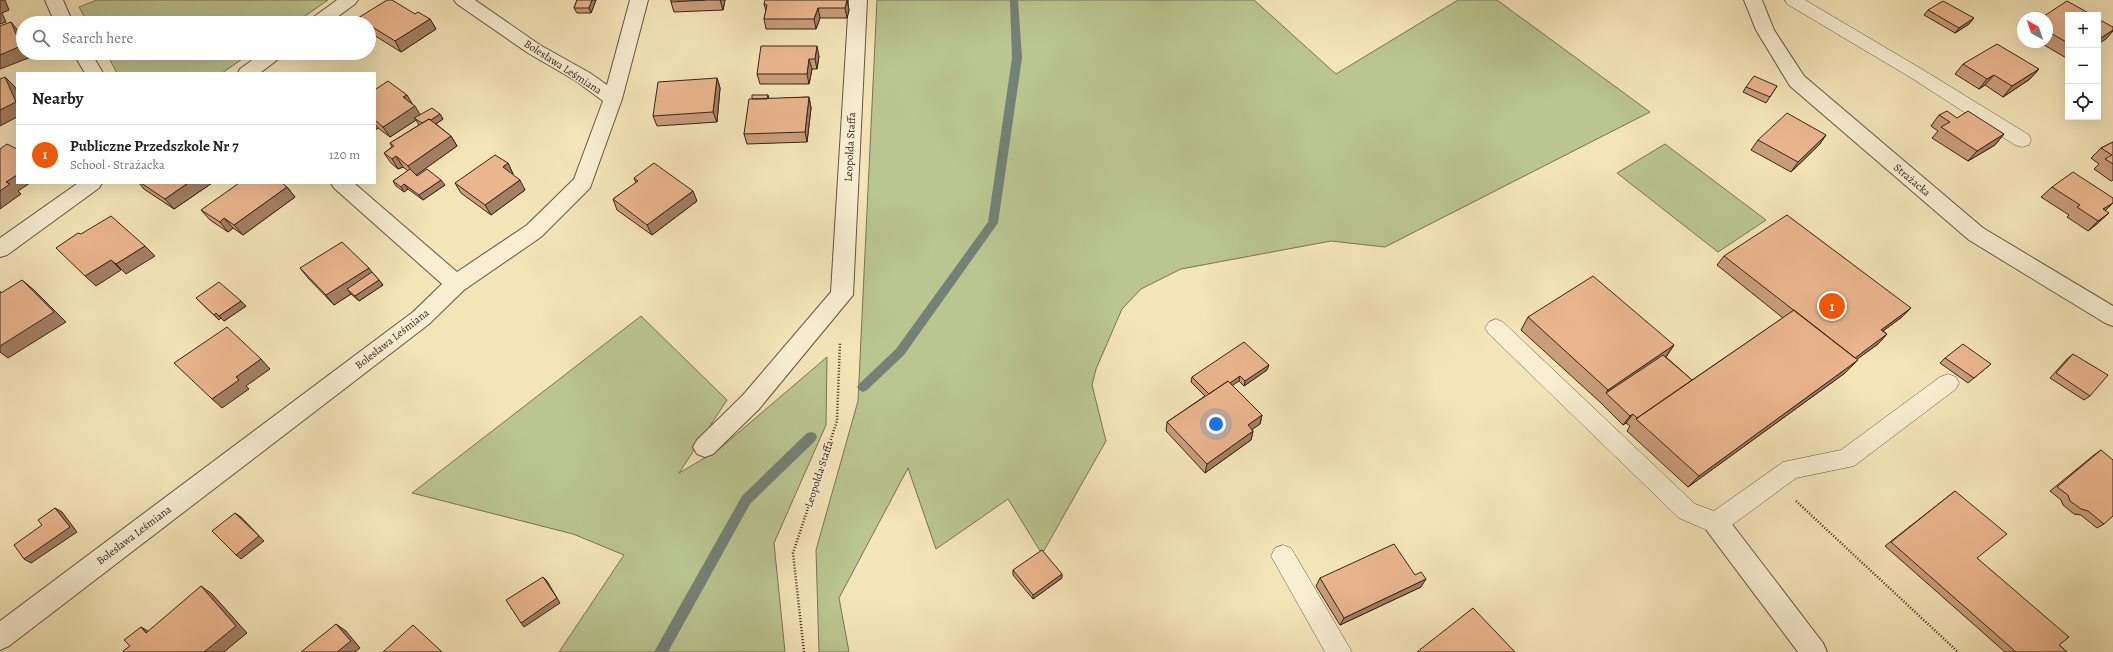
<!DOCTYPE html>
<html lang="en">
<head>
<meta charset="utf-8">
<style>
	body { margin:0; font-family:Alegreya,serif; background:#f2f2f2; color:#222 }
	.controls { position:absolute; right:12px; top:12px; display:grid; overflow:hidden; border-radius:0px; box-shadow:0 4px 16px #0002 }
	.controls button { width:36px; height:36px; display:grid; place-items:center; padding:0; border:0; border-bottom:1px solid #e0e0e0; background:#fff; color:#222; font:20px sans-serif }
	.compass { position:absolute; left:2017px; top:12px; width:36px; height:36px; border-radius:50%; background:#fff; box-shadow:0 4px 16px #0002; rotate:320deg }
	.you { position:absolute; left:1216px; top:424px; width:14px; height:14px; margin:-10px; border:3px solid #fff; border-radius:50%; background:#1a73e8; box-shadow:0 0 0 6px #1a73e833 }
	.badge { display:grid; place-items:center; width:26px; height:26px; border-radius:50%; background:#ea580c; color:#fff; font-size:13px; font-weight:700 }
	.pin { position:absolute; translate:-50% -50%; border:2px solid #fff; box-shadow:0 1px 4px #0006 }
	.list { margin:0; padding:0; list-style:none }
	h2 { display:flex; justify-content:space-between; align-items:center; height:52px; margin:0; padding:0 16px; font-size:17px }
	h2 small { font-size:13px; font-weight:400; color:#767676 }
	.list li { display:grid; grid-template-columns:26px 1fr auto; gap:12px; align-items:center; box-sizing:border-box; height:60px; padding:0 16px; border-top:1px solid #e0e0e0 }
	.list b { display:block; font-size:15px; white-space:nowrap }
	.list p { margin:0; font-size:13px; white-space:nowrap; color:#767676 }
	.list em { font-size:13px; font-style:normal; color:#767676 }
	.icon { flex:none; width:22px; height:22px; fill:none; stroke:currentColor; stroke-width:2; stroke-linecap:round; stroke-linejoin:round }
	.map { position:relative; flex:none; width:2113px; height:652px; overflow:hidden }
	.search { position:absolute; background:#fff; box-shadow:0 4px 16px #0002; left:16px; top:16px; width:360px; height:44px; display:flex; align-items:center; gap:10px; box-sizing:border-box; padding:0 14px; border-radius:22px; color:#767676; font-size:15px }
	.panel { position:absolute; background:#fff; box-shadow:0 4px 16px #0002; left:16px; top:72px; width:360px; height:112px; border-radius:0px }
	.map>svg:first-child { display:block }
	.green { fill:#bac590; stroke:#787456 }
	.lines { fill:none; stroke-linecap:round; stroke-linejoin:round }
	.stream { fill:#748176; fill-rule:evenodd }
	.lane-casing { stroke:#665443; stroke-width:1 }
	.street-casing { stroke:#665443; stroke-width:2 }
	.path { stroke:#37241c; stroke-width:2.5; stroke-dasharray:1 2; stroke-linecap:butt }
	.lane { fill:#f8eed2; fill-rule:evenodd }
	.street { fill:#f8eed2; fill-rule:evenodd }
	.wall { fill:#ca9d7b; stroke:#37241c }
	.shaded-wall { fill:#a47f64; stroke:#37241c }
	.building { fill:#ebb68f; stroke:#37241c }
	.labels { text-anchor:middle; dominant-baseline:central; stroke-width:3; stroke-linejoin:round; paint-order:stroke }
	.street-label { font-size:11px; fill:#37241c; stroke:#f8eed2 }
</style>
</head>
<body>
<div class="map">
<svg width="2113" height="652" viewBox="0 0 2113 652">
	<rect width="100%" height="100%" fill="#f4e5b9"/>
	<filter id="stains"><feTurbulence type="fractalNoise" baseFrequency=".005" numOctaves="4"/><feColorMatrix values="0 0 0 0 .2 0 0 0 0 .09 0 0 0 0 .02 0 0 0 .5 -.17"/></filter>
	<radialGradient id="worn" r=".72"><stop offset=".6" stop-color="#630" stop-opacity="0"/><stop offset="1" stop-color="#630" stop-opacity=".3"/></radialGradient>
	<path class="green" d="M97 0H328L295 23H88L79 7Z
		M877 0H1254L1336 74 1458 0H1497L1650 112 1385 247 1331 241 1181 269 1141 289 1122 309 1096 369 1092 385 1106 441 1042 554 1008 499 936 549 908 468 839 598 849 652H819L816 550 858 401Z
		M106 53H251L222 73H117Z
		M1665 144 1766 220 1718 252 1617 173Z
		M641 316 727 400 679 473 718 450 827 357 826 425 774 543 785 652H559L624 555 573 534 412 493Z"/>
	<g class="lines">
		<path class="stream" d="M1010 0H1018L1022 58 998 223 904 355 867 390 863 392 859 390 857 387 859 384 896 349 988 222 1012 58Z
			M811 432 815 433 817 437 815 441 750 504 668 652H654L742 496 807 433Z"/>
		<defs>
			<path id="lane" d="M1785 0H1805L1925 71 2029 135 2031 140 2029 145 2022 147 2015 145 1913 79 1787 4Z
				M1496 319 1503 322 1695 504 1714 511 1783 462 1841 450 1940 377 1948 374 1956 377 1959 383 1956 389 1854 466 1796 478 1724 531 1716 534 1679 518 1489 334 1485 328 1489 322Z
				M1283 545 1291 548 1352 652H1325L1271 556 1275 548Z"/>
			<path id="street" d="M45 0H63L73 23H55Z
				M337 0H358L355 4 329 23H308L311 19Z
				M454 0H475L540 45 590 73 607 85 630 0H648L622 99 590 188 541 237 464 290 429 324 9 646 0 650V621L413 312 442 284 334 188 331 183H354L457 272 527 225 574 179 603 101 576 81 528 53 457 4Z
				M849 0H867L853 295 759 409 713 454 705 457 697 454 693 447 697 440 743 395 831 292Z
				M1744 0H1762L1774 30 1804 76 1983 228 2113 306V326L2105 323 1969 240 1790 86 1756 30Z
				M73 53H91L103 73H85Z
				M262 53H284L281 57 260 73H238L240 69Z
				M78 183H102L99 188 7 255 0 257V238Z
				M1716 512 1725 515 1823 643 1827 652H1798L1707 531 1704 523 1707 515Z"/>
		</defs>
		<use href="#lane" class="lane-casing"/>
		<use href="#street" class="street-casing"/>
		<path class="path" d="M1796 501 1958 652
			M804 652 793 553 837 421 840 342"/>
		<use href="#lane" class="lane"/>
		<use href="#street" class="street"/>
	</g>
	<path class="wall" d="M577 0H596L591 13H577L574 8Z
		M671 0H725L723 10 674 12 671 2Z
		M847 0 849 10 847 18H820L816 29H766L764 19 766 11 764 4Z
		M1928 10 1969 24 1955 33 1924 15Z
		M415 14 430 19 436 29 401 52 369 32V23H361L358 18Z
		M2068 15V59L2039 42H2047V18Z
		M819 56 817 69H812L809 84H760L757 74Z
		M1963 64 2039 69 2030 79 2003 97 1985 85 1979 89 1955 74Z
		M717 78 720 88 717 122 657 126 653 116Z
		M1777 86 1766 103 1743 92 1746 87Z
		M375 89 413 105 420 115 440 114 443 119 436 124 451 136 457 146 416 175 445 185 423 200 408 189 404 192 396 186 393 181 408 171 403 167 398 169 391 163 384 153 392 147 390 143 419 125 416 120 390 137 378 128 375 130Z
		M768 95 769 99 809 97 811 108 807 142 747 144 744 134 752 99Z
		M1939 115 1957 118 2004 134 1995 145 1968 161 1932 138 1938 131 1931 126Z
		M1826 135 1819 145 1791 172 1751 150 1758 140Z
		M2113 142V180L2111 181 2094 169 2099 164 2091 158 2101 148Z
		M508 163 513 174H512L525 190 491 215 461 193 455 183Z
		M634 178 697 201 652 235 617 210 613 199 636 183Z
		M139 183H212L174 209 144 189Z
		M287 187 295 197 243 235 233 228 228 232 210 220 201 210Z
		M2052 187 2105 211 2098 223 2088 231 2067 217 2069 215 2041 197Z
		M1724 256 1902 317 1883 331 1887 334 1878 344 1857 359 1845 373 1688 487 1627 431 1630 426 1626 423 1623 425 1600 402 1521 330 1528 317 1674 345 1666 357 1692 380 1783 318 1717 265Z
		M300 268 372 272 379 280 383 285 359 301 351 294 334 305 308 278Z
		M196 298 246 306 224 321 221 318 219 320Z
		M2073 354 2090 396 2084 400 2050 378 2067 359Z
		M1945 358 1991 364 1968 383 1940 363Z
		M1267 370 1244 386 1239 381 1232 385 1262 415 1260 424 1252 429 1253 431 1251 440 1205 473 1166 431 1167 422 1205 396 1191 382 1192 377Z
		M2101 450 2104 524 2097 528 2081 515 2074 514 2063 505 2061 500 2050 491 2094 455Z
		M1955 491 1977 558 2059 645 2067 652H2005L1885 546Z
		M1013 570 1062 578 1033 599 1013 575Z
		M1320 578 1421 587 1340 625 1316 586Z"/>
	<path class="shaded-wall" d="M0 0H5L9 10 2 13 6 22 0 24Z
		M592 0H596L591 13 589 8Z
		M720 0H725L723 10Z
		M847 0 849 10 847 18 845 8Z
		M818 8 820 18 816 29 814 19Z
		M1974 18 1969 24 1955 33 1959 28Z
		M430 19 436 29 401 52 395 41Z
		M11 22 20 33 23 39V53H29L31 57 0 69V55Z
		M2113 30V31L2106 39 2098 44V40Z
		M817 46 819 56 817 69 815 59Z
		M809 59 812 69 809 84 807 74Z
		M2039 69 2030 79 2003 97 2012 86Z
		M1994 75 1985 85 1979 89 1987 79Z
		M5 77 15 87 17 91V117L0 126V110Z
		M717 78 720 88 717 122 713 112Z
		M407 95 413 105 403 97Z
		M809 97 811 108 807 142 805 132Z
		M415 106 421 116 414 118 416 120 390 137 383 127Z
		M440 114 443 119 427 130 423 125Z
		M375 124 378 128 375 130Z
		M2004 134 1995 145 1968 161 1977 151Z
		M1826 135 1819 145 1791 172 1798 162Z
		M451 136 457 146 415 176 408 166Z
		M396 156 403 167 398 169 392 159Z
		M508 163 513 174 508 177 503 167Z
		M17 175V183H30L18 191 21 194 0 209V191L6 182Z
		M441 180 445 185 423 200 419 195Z
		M520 180 525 190 491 215 485 205Z
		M188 183H212L174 209 165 199Z
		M404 184 408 189 404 192 401 187Z
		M287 187 295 197 243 235 234 225Z
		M693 191 697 201 652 235 647 225Z
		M2113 203 2106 210 2094 218 2103 209Z
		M2109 213 2098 223 2088 231 2098 221Z
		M224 218 233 228 228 232 220 222Z
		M145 246 155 256 126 274 116 264Z
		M111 260 121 270 96 286 85 276Z
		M369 268 376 278 347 289 351 294 334 305 326 295Z
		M22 280 34 290 66 322 8 358 0 352V346Z
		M379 280 383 285 359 301 355 296Z
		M241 301 246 306 224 321 219 316Z
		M1911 308 1902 317 1872 339 1881 330Z
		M216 313 221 318 219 320 214 315Z
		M1887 334 1878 344 1845 368 1854 358Z
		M1674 345 1665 358 1606 393 1608 390Z
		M261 359 270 369 246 386 249 389 222 408 212 399 236 377Z
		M1858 360 1845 373 1688 487 1699 476Z
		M1269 365 1267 370 1244 386 1245 381Z
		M1240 376 1239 381 1210 401 1211 396Z
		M1633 414 1626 423 1623 425 1630 416Z
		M1262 415 1260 424 1246 434 1248 425Z
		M1253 431 1251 440 1205 473 1207 464Z
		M55 508 62 512 77 532 31 563 24 559Z
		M235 513 241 517 264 541 241 559 236 555Z
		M1062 574V578L1033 599V595Z
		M543 577 547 581 560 603 524 627 521 623Z
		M1426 579 1421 587 1340 625 1344 618Z
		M201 586 212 594 247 633 224 652H204Z
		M336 624 346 631 360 648 355 652H337Z
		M141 627 153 634 146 633Z"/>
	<path class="building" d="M387 0H392L415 14 418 12 430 19 395 41 369 25V23H366L358 18Z
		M577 0H592L589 8H574Z
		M671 0H705L671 2Z
		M765 0H847L845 8H818L814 19H764L767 5 764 4Z
		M1943 1 1974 18 1959 28 1928 10Z
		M2067 1 2092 15H2068V43L2047 31V18H2041Z
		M2098 19 2113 27V30L2098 40Z
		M11 22 21 46 0 55V26Z
		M1997 44 2039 69 2012 86 1994 75 1987 79 1963 64Z
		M761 46H817L815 59H809L807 74H757Z
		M1754 76 1777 86 1770 97 1746 87Z
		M5 77 16 102 0 110V79Z
		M717 78 713 112 653 116 658 82Z
		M388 81 407 95 403 97 415 106 383 127 375 120V89H376Z
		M752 95H768L767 99H752Z
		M809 97 805 132 744 134 749 99Z
		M432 108 440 114 431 120 429 119 422 123 414 118Z
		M1947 111 1957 118 1968 111 2004 134 1977 151 1941 127 1950 122 1939 115Z
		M1787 113 1826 135 1798 162 1758 140Z
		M429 119 451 136 408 166 396 156 392 159 384 153 394 146 390 143Z
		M2113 142V164L2105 159 2112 155 2101 148Z
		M7 144 17 149V175L6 182 10 184 0 191V149Z
		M495 155 508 163 503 167 520 180 485 205 455 183Z
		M654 163 693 191 647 225 613 199 638 181 634 178Z
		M410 169 417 176 427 169 441 180 419 195 404 184 401 187 393 181Z
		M2073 172 2113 198V203L2103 209 2109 213 2098 221 2077 207 2080 205 2052 187Z
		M141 183H188L165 199Z
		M239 183H282L287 187 234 225 224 218 220 222 201 210Z
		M1787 215 1911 308 1881 330 1887 334 1855 358 1724 256Z
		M111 216 145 246 116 264 111 260 85 276 56 248 78 233 81 234Z
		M342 242 369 268 326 295 300 268Z
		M372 272 379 280 355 296 347 289Z
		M1593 276 1674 345 1608 390 1528 317Z
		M22 280 54 312 0 346V291L1 293Z
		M219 282 241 301 219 316 216 313 214 315 196 298Z
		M1794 310 1858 360 1699 476 1636 419Z
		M227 327 261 359 236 377 239 380 212 399 174 363Z
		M1244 342 1269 365 1245 381 1240 376 1230 383 1228 381 1209 394 1192 377Z
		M1963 344 1991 364 1974 378 1945 358Z
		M2073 354 2108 375 2090 396 2056 373Z
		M1663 355 1692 380 1637 418 1633 414 1630 416 1606 393Z
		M1228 381 1262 415 1248 425 1253 431 1207 464 1167 422Z
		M2101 450 2113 460V516L2104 524 2088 511 2081 509 2070 501 2068 495 2057 487Z
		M1955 491 2007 534 1977 558 2069 637 2059 645 2067 652H2016L1891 542Z
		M55 508 70 527 24 559 14 545 42 525 38 520Z
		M235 513 259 536 236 555 212 531Z
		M1394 544 1415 575 1421 572 1426 579 1344 618 1320 578Z
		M1042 550 1062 574 1033 595 1013 570Z
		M543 577 557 598 521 623 506 600Z
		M201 586 236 626 204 652H124L123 651 130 646 124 640 141 627 146 633Z
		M1473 608 1515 652H1417Z
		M336 624 351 641 337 652H301Z
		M413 625 442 652H383Z"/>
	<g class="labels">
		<g class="street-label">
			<text transform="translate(563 67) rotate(33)">Bolesława Leśmiana</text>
			<text transform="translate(850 147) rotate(-87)">Leopolda Staffa</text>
			<text transform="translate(1912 180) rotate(40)">Strażacka</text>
			<text transform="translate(392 339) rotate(-38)">Bolesława Leśmiana</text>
			<text transform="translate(819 474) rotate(-72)">Leopolda Staffa</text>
			<text transform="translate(134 535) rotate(-37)">Bolesława Leśmiana</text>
		</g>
	</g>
	<rect width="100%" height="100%" filter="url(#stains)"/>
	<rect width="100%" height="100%" fill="url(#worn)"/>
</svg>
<div class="controls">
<button>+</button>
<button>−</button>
<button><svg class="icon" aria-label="locate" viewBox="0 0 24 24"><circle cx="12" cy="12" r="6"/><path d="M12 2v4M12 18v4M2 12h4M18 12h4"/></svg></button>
</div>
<svg class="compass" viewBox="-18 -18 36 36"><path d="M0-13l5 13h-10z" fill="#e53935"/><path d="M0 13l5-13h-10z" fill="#767676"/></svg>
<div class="you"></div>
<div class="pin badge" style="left:1832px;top:306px">1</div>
<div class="search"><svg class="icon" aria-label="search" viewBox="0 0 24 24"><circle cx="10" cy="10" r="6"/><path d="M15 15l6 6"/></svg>Search here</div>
<section class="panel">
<h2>Nearby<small></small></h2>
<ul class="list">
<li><span class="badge">1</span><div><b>Publiczne Przedszkole Nr 7</b><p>School · Strażacka</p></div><em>120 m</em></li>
</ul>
</section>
</div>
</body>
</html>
